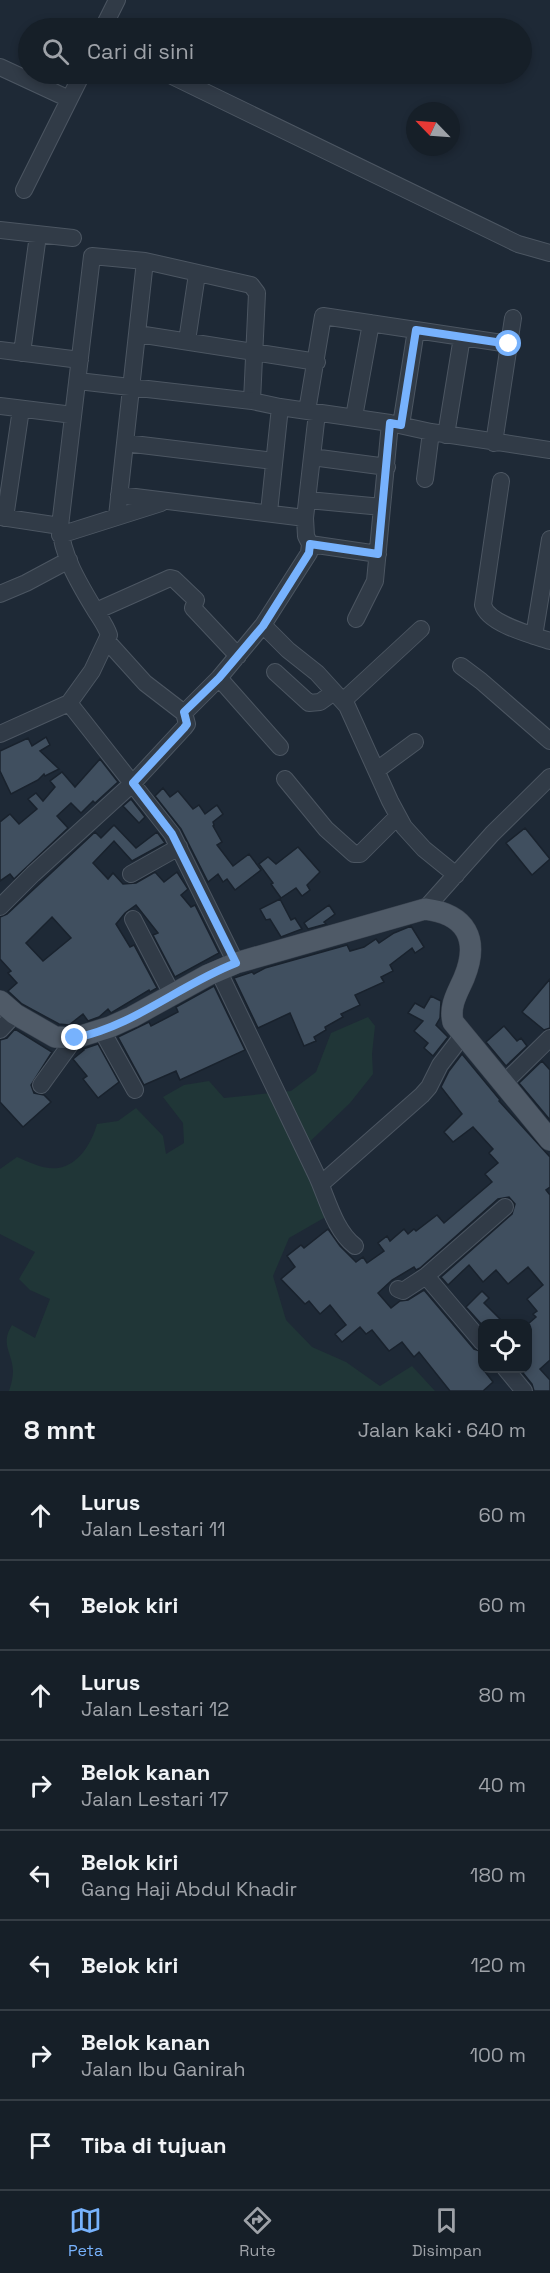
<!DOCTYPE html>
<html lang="id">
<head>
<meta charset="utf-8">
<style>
	body { margin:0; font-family:"Space Grotesk",sans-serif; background:#232c34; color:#f1f3f6 }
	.controls { position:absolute; right:18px; bottom:18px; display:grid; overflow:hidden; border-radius:12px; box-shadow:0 3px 9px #0003 }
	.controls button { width:54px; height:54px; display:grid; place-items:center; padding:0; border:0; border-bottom:2px solid #353d45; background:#161f28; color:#f1f3f6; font:30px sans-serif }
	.compass { position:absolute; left:406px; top:102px; width:54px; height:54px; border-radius:50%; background:#161f28; box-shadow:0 3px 9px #0003; rotate:295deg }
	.stop { position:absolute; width:18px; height:18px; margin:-14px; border:4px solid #77b2fd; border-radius:50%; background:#fff }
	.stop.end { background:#77b2fd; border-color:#fff; box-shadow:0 2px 6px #0008 }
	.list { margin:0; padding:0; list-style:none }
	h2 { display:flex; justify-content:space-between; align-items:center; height:78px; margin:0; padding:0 24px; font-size:26px }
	h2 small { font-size:20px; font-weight:400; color:#9ea2a8 }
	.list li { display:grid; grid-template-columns:39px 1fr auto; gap:18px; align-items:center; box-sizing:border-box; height:90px; padding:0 24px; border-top:2px solid #353d45 }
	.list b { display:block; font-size:22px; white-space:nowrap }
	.list p { margin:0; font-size:20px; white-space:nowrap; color:#9ea2a8 }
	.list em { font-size:20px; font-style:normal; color:#9ea2a8 }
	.icon { flex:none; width:33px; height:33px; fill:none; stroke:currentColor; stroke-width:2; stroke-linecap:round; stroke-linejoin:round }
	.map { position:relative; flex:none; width:550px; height:1391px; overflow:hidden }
	.search { position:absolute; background:#161f28; box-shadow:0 3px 9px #0003; left:18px; right:18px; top:18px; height:66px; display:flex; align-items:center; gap:15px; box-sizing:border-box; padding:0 21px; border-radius:33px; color:#9ea2a8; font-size:22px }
	.sheet { height:798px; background:#161f28 }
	nav { display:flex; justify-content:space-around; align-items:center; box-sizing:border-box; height:84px; border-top:2px solid #353d45; background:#161f28; font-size:16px; color:#9ea2a8 }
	nav a { display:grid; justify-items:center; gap:3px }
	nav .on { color:#77b2fd }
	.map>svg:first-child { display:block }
	.green { fill:#203637 }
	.building { fill:#404f5f; stroke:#19222d; stroke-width:1.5; fill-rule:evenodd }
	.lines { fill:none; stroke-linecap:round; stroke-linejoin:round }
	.minor-casing { stroke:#4c5662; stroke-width:18 }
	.major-casing { stroke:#3b4450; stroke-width:22 }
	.minor { stroke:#313b47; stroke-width:16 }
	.major { stroke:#4f5a67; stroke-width:21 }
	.route { stroke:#77b2fd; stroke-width:8 }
</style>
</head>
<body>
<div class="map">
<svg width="550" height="1391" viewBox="0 0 550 1391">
	<rect width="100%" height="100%" fill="#1e2936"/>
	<path class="green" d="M368 1017 375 1026 372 1054 373 1074 350 1103 297 1154 329 1215 289 1238 273 1276 286 1320 312 1347 346 1362 380 1386 412 1366 435 1391H9C11 1385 13 1378 13 1371 12 1351 0 1345 12 1325L35 1338 50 1299 30 1290 19 1279 35 1252 0 1234V1169L17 1157C29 1162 44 1170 58 1168 79 1165 92 1142 97 1124L118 1121 136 1108 163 1136 166 1154 184 1143 183 1123 163 1097 184 1085 209 1081 224 1098 291 1091 316 1072 331 1033Z"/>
	<path class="building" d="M46 737 50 745 40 751 59 769 45 776 44 774 38 780 11 794 0 771V751L28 738 32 746Z
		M100 759 118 782 95 803 93 801 81 813 71 803 57 816 68 828 14 879 10 874 0 881V822L10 814 19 824 37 809 28 799 36 793 43 801 55 787 50 781 62 772 75 787Z
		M163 788 170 797 178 791 193 809 199 805 205 814 217 805 223 814 213 822 214 825 213 826 222 842 217 845 233 866 249 854 261 870 235 890 227 879 223 882 218 874 208 882 181 829 155 796Z
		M131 799 145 817 139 823 123 806Z
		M114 825 136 848 157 832 165 843 132 861 114 841 93 863 108 879 113 873 123 884 136 883 155 872 164 882 177 872 188 889 181 895 191 907 195 905 219 953 175 977 153 935 158 933 136 905 125 913 116 924 130 947 134 945 157 988 150 992 149 990 111 1013 108 1009 99 1017 88 1021 83 1014 69 1025 59 1024 22 1004 8 991 17 983 8 973 11 971 0 959V917L7 914 95 832 101 838ZM52 917 71 938 43 961 26 943Z
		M525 828 550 859 532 875 506 843Z
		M298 847 320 872 307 885 310 890 302 896 296 888 281 898 271 884 273 883 259 864 268 857 276 864Z
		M280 899 291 920 295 918 302 929 281 937 270 919 266 920 260 909Z
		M329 905 335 914 324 922 326 924 308 929 304 923Z
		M411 926 424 947 415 953 412 948 390 965 393 971 381 977 384 982 355 995 360 1005 341 1014 343 1017 325 1027 326 1030 314 1037 316 1041 304 1046 290 1013 258 1028 234 978 252 972 254 974 265 968 347 945 350 951 364 947 376 939 379 943 394 933Z
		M550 979V1028L544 1030 522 1012Z
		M214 986 245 1050 180 1080 176 1071 144 1085 118 1037 149 1022 151 1026 178 1012 176 1007Z
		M431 996 441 1001 440 1018 436 1025 448 1037 433 1056 424 1048 428 1043 414 1031 423 1021 408 1013 415 1003 424 1008Z
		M504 1026 517 1041 521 1038 527 1046 506 1066 486 1042Z
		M15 1029 52 1052 31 1085 34 1093 44 1095 51 1102 23 1127 0 1102V1040L7 1038Z
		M98 1044 119 1082 98 1098 83 1079 87 1076 73 1059 84 1050 83 1049Z
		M462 1054 500 1100 499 1101 550 1157V1187L546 1190 550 1195V1360L540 1369 550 1380V1391H534L532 1384 519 1368H528V1324L536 1317 533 1314 537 1311 527 1299 543 1285 528 1267 508 1284 496 1270 483 1282 469 1265 448 1285 441 1277 512 1214 515 1204 509 1197 498 1199 420 1268 416 1270 414 1267 392 1280 378 1293 391 1308 400 1301 408 1300 424 1290 474 1349 483 1352V1369L493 1382 483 1391H450L419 1352 414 1357 402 1342 389 1351 372 1330 366 1334 360 1327 342 1342 335 1334 346 1325 330 1305 320 1314 309 1301 305 1304 281 1279 295 1267 287 1256 301 1245 304 1248 328 1229 340 1246 356 1262 363 1257 367 1263 384 1251 378 1243 387 1236 390 1241 404 1229 408 1234 414 1229 416 1231 437 1215 444 1223 492 1182 485 1174 498 1163 489 1153 493 1149 473 1127 453 1142 444 1132 462 1114 441 1087 449 1071Z
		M542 1061 550 1070V1120L519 1083Z
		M482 1291 489 1298 484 1303 504 1323H483V1326L466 1307Z"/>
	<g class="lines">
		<defs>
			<path id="minor" d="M103 28 117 0
				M0 67 69 99
				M168 74 518 244 550 253
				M24 190 82 74
				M0 230 73 238
				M138 334 317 362
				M187 341 197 274
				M0 350 80 360
				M22 353 38 235
				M78 381 252 401 280 407 390 423 431 432 550 450
				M0 406 73 415
				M307 411 323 316 509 344
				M354 417 371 323
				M401 425 416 330
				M446 435 462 337
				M125 443 274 461
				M494 443 513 318
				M312 457 387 467
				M425 479 431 432
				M501 481 483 605C488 624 532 635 550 641
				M119 495 305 518
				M308 500 382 507
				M269 512 280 407
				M117 516 145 261
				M0 517 60 526
				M5 518 21 409
				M60 535 161 503
				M310 544 306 536 305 518 317 413
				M310 544 378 554
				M0 594 26 583 69 560
				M96 611 170 578 174 579 196 600 193 608 238 656
				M356 619 375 581 390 423
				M263 625 288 650 317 673 347 706 390 801 404 827 424 849 456 875
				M534 636 550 539
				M108 642 145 683 184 713
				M461 666 481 681 550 741
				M275 672 309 703 320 702 334 692
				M219 678 280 747
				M343 701 421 629
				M69 703 172 834 236 963
				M0 734 69 703 92 671 109 635C106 626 100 618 95 610 80 585 62 556 60 526L92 256 145 261 251 285 257 293 252 401
				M377 770 415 742
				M285 779 326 829 354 854H360L398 816
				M131 874 179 847
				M0 907 33 874 133 783 184 728 187 724 184 713 219 678 263 625 309 553 310 544
				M425 909 492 834 550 777
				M133 919 173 996
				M218 970C251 1038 284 1106 316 1174 327 1197 334 1230 355 1246
				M101 1029 135 1090
				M0 1030 15 1014
				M503 1084 550 1038
				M41 1085 75 1038
				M321 1184 422 1095 429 1087 440 1065 463 1035
				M398 1289 403 1291 426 1276
				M482 1342 426 1276 505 1207
				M505 1368 524 1391"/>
			<path id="major" d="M0 1001 15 1014 55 1037 75 1038 110 1027 132 1017 208 975 236 963 425 909C466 914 480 939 464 978 458 992 449 1005 453 1022L550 1140"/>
		</defs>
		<use href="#minor" class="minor-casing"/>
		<use href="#major" class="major-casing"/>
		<use href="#minor" class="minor"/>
		<use href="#major" class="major"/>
	</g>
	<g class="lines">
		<path class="route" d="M75 1038C134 1026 181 984 236 963L172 834 133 783 184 728 187 724 184 712 219 678 263 626 309 553 310 544 378 554 390 423 401 425 416 330 509 344"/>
	</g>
</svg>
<div class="controls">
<button><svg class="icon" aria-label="locate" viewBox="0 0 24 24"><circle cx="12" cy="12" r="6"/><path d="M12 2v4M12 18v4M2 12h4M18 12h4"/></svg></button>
</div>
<svg class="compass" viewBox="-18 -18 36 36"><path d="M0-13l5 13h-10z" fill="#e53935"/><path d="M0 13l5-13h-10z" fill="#9ea2a8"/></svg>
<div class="stop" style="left:509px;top:344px"></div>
<div class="stop end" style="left:75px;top:1038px"></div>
<div class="search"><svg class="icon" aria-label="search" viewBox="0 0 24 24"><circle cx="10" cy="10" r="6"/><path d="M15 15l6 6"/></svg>Cari di sini</div>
</div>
<section class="sheet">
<h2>8 mnt<small>Jalan kaki · 640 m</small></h2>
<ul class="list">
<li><svg class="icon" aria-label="ahead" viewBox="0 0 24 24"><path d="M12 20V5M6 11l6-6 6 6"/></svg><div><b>Lurus</b><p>Jalan Lestari 11</p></div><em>60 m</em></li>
<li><svg class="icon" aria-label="left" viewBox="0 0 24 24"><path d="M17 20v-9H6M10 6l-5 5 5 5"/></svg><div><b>Belok kiri</b></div><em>60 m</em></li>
<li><svg class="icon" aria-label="ahead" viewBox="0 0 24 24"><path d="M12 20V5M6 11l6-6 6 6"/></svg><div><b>Lurus</b><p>Jalan Lestari 12</p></div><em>80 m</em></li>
<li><svg class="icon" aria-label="right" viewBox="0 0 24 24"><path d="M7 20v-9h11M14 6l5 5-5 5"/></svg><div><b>Belok kanan</b><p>Jalan Lestari 17</p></div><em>40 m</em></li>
<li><svg class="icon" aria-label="left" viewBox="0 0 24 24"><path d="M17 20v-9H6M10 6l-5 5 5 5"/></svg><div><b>Belok kiri</b><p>Gang Haji Abdul Khadir</p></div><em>180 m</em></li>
<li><svg class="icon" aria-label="left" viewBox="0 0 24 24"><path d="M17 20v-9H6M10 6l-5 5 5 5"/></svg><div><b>Belok kiri</b></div><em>120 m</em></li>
<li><svg class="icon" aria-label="right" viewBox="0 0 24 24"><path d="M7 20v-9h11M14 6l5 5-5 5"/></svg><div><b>Belok kanan</b><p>Jalan Ibu Ganirah</p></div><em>100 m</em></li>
<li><svg class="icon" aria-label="arrive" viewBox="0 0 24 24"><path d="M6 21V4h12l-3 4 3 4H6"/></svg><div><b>Tiba di tujuan</b></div></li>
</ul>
</section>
<nav>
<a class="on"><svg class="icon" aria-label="map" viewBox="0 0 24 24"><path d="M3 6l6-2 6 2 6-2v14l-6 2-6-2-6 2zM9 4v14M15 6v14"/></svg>Peta</a>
<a><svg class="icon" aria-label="directions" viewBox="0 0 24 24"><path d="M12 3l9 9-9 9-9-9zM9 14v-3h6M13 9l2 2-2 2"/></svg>Rute</a>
<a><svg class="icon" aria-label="saved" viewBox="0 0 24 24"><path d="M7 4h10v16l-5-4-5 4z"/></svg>Disimpan</a>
</nav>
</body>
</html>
